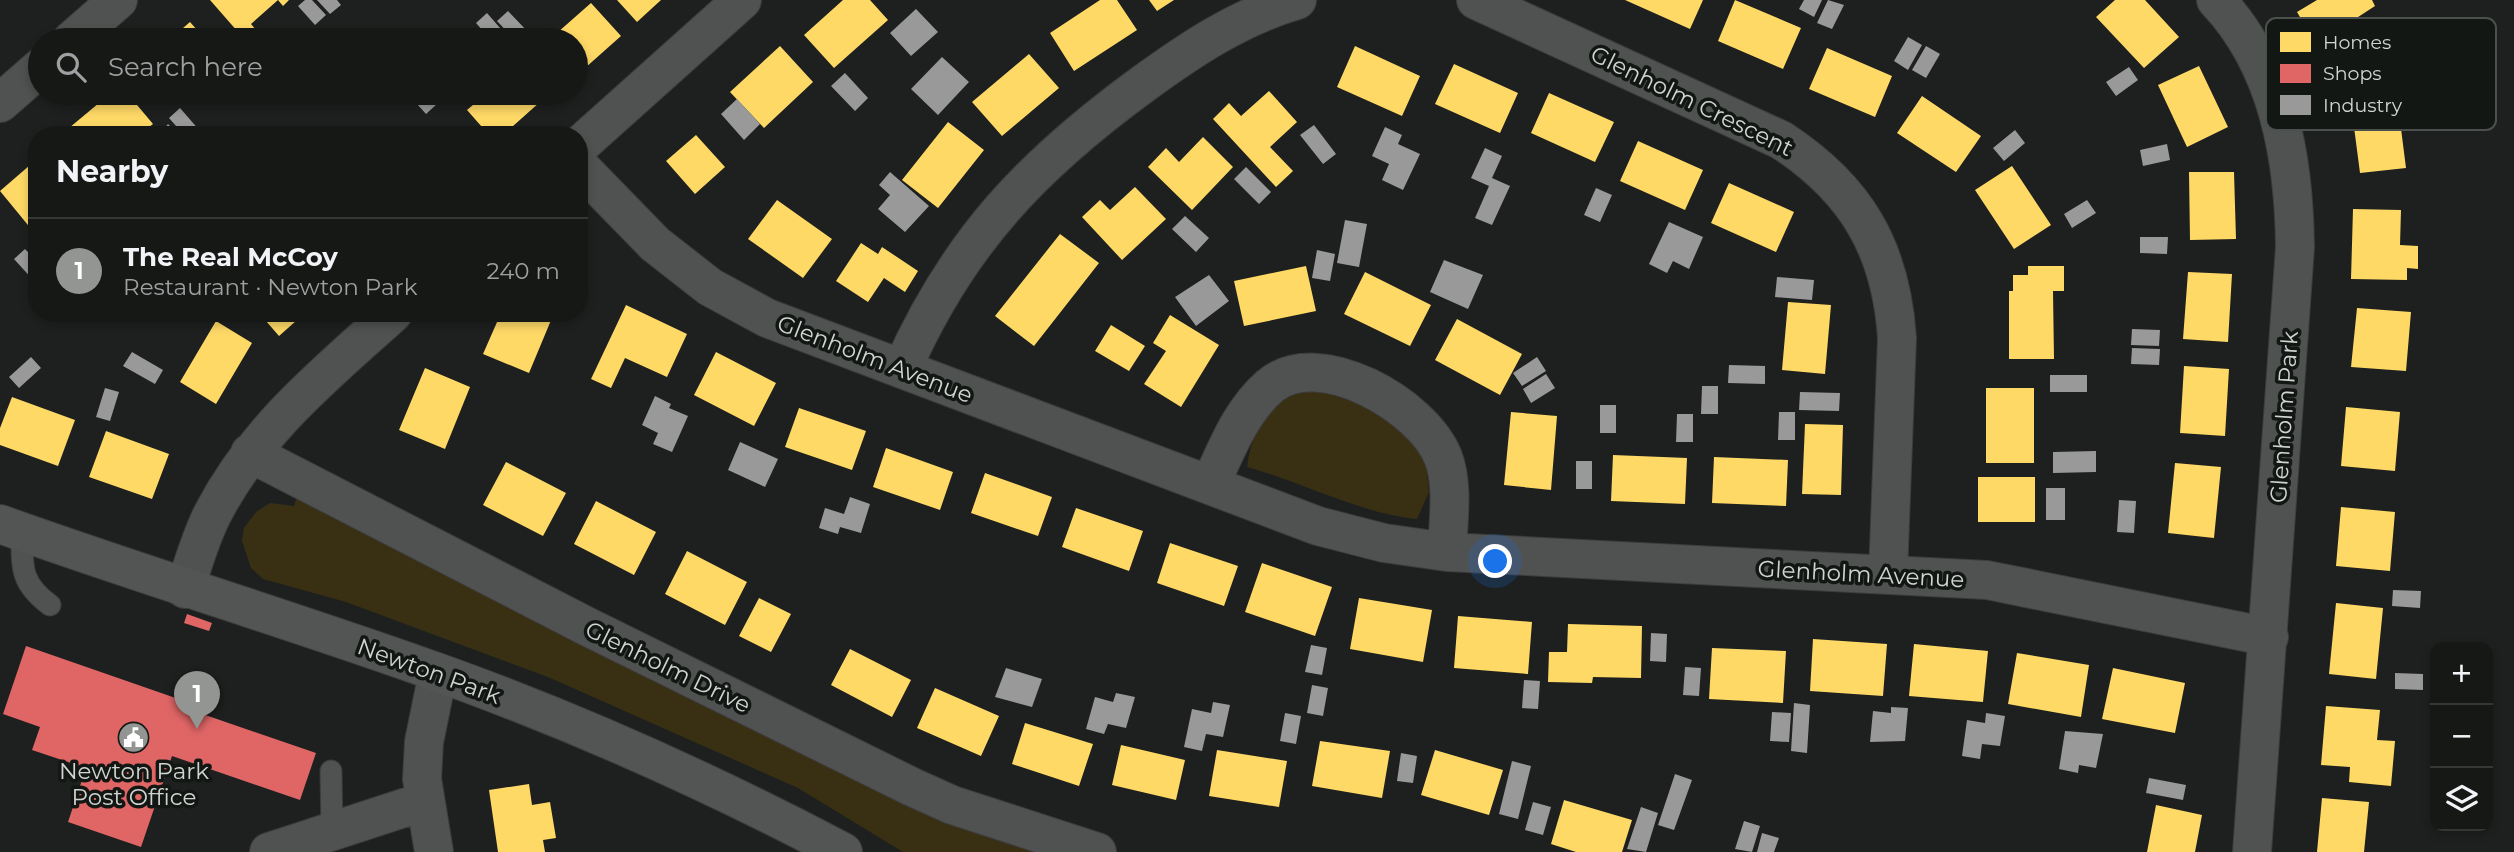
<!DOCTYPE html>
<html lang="en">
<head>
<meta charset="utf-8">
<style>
	body { margin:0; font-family:Montserrat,sans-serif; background:#232523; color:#f1f3f6 }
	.controls { position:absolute; right:21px; bottom:21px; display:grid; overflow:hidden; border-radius:14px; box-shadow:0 4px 10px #0003 }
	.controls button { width:63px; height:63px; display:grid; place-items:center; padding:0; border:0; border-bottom:2px solid #353735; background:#161816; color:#f1f3f6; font:35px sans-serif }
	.you { position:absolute; left:1496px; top:562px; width:24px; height:24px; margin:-18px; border:5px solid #fff; border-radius:50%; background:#1a73e8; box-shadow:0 0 0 10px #1a73e833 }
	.badge { display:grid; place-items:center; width:46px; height:46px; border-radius:50%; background:#929592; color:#fff; font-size:23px; font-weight:700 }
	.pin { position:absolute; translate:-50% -58px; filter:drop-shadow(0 2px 4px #0008) }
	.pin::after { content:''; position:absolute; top:37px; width:24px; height:21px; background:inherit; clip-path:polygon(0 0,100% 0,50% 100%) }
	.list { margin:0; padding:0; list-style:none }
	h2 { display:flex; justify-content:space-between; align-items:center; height:91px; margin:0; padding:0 28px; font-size:30px }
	h2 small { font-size:23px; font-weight:400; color:#9ea0a1 }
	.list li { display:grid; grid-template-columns:46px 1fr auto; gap:21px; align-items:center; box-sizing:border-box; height:105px; padding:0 28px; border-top:2px solid #353735 }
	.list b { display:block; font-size:26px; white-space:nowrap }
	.list p { margin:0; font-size:23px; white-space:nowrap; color:#9ea0a1 }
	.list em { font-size:23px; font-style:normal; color:#9ea0a1 }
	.icon { flex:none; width:38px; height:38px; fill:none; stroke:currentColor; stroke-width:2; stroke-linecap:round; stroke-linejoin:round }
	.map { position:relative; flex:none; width:2514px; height:852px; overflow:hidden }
	.search { position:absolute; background:#161816; box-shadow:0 4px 10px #0003; left:28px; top:28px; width:560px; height:77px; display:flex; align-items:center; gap:18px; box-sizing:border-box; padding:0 24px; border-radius:38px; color:#9ea0a1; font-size:26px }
	.panel { position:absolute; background:#161816; box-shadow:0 4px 10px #0003; left:28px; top:126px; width:560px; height:196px; border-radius:28px }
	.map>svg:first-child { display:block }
	.green { fill:#393013 }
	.homes { fill:#ffd966 }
	.shops { fill:#e06666 }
	.industry { fill:#999 }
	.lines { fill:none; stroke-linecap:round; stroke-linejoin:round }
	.lane-casing { stroke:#3b3c3b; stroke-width:23 }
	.street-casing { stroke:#3b3c3b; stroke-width:40 }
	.secondary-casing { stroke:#3b3c3b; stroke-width:40 }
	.lane { stroke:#505151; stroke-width:21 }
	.street { stroke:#505151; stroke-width:38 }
	.secondary { stroke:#535554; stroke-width:38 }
	.labels { text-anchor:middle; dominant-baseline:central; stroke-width:7; stroke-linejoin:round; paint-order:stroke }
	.street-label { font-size:23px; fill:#d1d4d1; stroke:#131714 }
	.poi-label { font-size:23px; fill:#d1d4d1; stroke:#131714 }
	.key { fill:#131714; stroke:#4c504d; stroke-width:2 }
	.key-label { font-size:19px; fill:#d1d4d1 }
</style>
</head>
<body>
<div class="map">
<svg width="2514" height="852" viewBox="0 0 2514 852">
	<rect width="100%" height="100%" fill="#1d201e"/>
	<path class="green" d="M1342 390 1395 427 1425 453 1429 492 1417 519C1358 513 1305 483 1247 467 1253 428 1263 417 1292 391Z
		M297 496 1037 852H903L798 788 548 677 346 602 263 579 251 568 242 541 244 528 256 512 270 503 294 506Z"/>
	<path class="homes" d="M210 0H289L283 6 278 0 251 24 256 30 245 40Z
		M617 0H661L637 22Z
		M843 0H870L888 20 834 68 804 35Z
		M1100 0H1117L1137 30 1074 71 1050 33Z
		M1149 0H1174L1157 11Z
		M1625 0H1703L1690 29Z
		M1735 0 1801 28 1783 69 1718 41Z
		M2115 0H2145L2179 37 2144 68 2096 17Z
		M2317 0H2372L2375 6 2355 19 2373 49 2333 73 2297 12Z
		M591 3 621 36 576 76V40H549Z
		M190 22 206 40H169Z
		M780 46 813 82 764 128 730 92Z
		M1355 46 1420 76 1402 116 1337 87Z
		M1827 48 1892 76 1875 117 1809 89Z
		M1029 54 1059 88 1002 136 972 102Z
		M1454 64 1518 93 1500 133 1435 104Z
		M2199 66 2228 127 2187 147 2158 85Z
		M1269 91 1297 122 1270 147 1293 171 1276 187 1213 119 1229 103 1241 116Z
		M111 93H127L153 124 141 133 137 128 129 135H75L69 128Z
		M163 93H183L184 95 173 105Z
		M487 93H547L549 94 503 135H489L467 110Z
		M1549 93 1614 122 1595 162 1531 133Z
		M1922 96 1981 136 1956 172 1897 133Z
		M2397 97 2406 168 2360 173 2351 104Z
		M948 122 984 150 938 208 902 180Z
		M696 135 725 167 695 194 666 161Z
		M1203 137 1233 167 1192 210 1148 167 1166 148 1179 162Z
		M1638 141 1703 170 1685 210 1620 181Z
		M37 159V227L32 230 0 191Z
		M2012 166 2051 225 2014 249 1975 190Z
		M2189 172H2234L2236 239 2190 240Z
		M1729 183 1794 212 1776 252 1711 223Z
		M1135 187 1166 219 1122 260 1082 217 1100 200 1110 210Z
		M777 200 832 239 803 278 748 239Z
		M2353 209 2401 210 2400 245 2418 246V269L2407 268V280L2351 279Z
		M1060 234 1099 263 1034 346 995 316Z
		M861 243 878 254 882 247 918 271 905 292 884 278 868 302 836 281Z
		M1306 266 1316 311 1244 326 1234 281Z
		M2028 266H2064V291H2053L2054 359H2009V291H2013V275H2028Z
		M1365 272 1431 305 1410 346 1344 314Z
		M2188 272 2232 274 2228 342 2183 339Z
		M1788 302 1831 305 1825 374 1782 370Z
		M626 305 687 334 667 377 625 358 611 388 591 379Z
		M2357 308 2411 312 2406 371 2351 367Z
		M259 313H305L279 336Z
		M501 313H554L529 373 483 354Z
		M1170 315 1219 345 1181 407 1144 384 1166 351 1153 343Z
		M1457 319 1522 354 1500 395 1435 360Z
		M216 321 252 343 216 404 180 382Z
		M1111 325 1145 346 1129 371 1095 351Z
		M716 352 776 383 754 426 694 395Z
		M2184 366 2229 369 2225 436 2180 433Z
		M425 368 470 387 445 449 399 430Z
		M1986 388H2034V463H1986Z
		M12 397 75 420 58 466 0 445V428Z
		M2346 407 2400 412 2395 471 2341 466Z
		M799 408 866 431 852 470 785 447Z
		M1511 412 1557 416 1551 490 1504 485Z
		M1805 424 1843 425 1841 495 1802 494Z
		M106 431 169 454 152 499 89 477Z
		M886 448 953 472 940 510 873 487Z
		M1613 455 1687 458 1685 504 1611 501Z
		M1714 457 1788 460 1786 506 1712 503Z
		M506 462 566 493 543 536 483 505Z
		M2175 463 2221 467 2214 538 2168 533Z
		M985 473 1052 497 1038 536 971 513Z
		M1978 477H2035V522H1978Z
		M596 501 656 532 634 575 574 544Z
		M2341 507 2395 512 2390 571 2336 566Z
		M1076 508 1143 531 1129 571 1062 547Z
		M1170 543 1238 566 1224 606 1157 583Z
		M687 551 747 582 725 625 665 594Z
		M1262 563 1332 587 1315 636 1245 612Z
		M759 598 791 614 771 652 739 636Z
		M1359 598 1432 610 1423 662 1350 649Z
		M2336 603 2383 608 2376 679 2329 674Z
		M1458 616 1532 622 1528 674 1454 668Z
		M1568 624 1642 626 1641 678 1593 677 1592 683 1548 682 1549 652H1567Z
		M1813 639 1887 644 1883 696 1810 691Z
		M1914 644 1988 651 1983 702 1909 696Z
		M1712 648 1786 651 1783 703 1709 699Z
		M850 649 911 680 892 717 831 685Z
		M2017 653 2089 665 2081 717 2008 704Z
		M2113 668 2185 683 2175 733 2102 719Z
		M935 688 999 716 981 756 917 728Z
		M2326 706 2380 710 2377 740 2395 741 2391 786 2349 782 2350 767 2321 765Z
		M1025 723 1093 744 1079 786 1012 764Z
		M1320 741 1390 751 1382 798 1312 786Z
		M1121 745 1185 760 1176 800 1112 785Z
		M1217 750 1287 761 1279 807 1209 796Z
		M1435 750 1503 770 1489 815 1421 795Z
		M529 784 532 805 550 802 556 838 543 840 545 852H498L489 790Z
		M2322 798 2369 802 2364 852H2317Z
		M1564 800 1632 820 1622 852H1576L1551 844Z
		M2156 805 2202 815 2195 852H2147Z"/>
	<path class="shops" d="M187 614 212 623 209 631 184 623Z
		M26 646 190 703 188 709 316 753 300 800 172 756 141 847 68 822 86 768 32 750 40 727 3 714Z"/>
	<path class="industry" d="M305 0H312L326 15 315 25 298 6Z
		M317 0H337L341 5 330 14Z
		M1804 0H1822L1814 17 1799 9Z
		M1828 0 1844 5 1832 29 1817 23Z
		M916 9 938 32 911 56 890 33Z
		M508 11 529 33 521 40H515L497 21Z
		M487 13 507 36 502 40H491L476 23Z
		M1908 37 1922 45 1908 70 1894 61Z
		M1926 46 1940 54 1926 78 1912 70Z
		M942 57 969 82 938 115 911 89Z
		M2129 67 2138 80 2116 96 2106 82Z
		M845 73 868 98 855 111 831 86Z
		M407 93H427L437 104 426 114Z
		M737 99 760 124 744 140 721 114Z
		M180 108 200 131 196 135H184L169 118Z
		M168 124 179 135H159Z
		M1314 125 1336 154 1323 164 1300 135Z
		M1385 127 1402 135 1398 144 1420 154 1403 190 1382 180 1389 164 1372 156Z
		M2015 130 2025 143 2004 161 1993 148Z
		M2167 144 2170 160 2143 166 2140 150Z
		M1485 148 1502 156 1492 178 1510 186 1492 225 1475 218 1489 186 1471 178Z
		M1246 167 1271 192 1259 204 1234 179Z
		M890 172 929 206 905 232 878 209 890 195 879 185Z
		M1596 188 1612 195 1600 222 1584 215Z
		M2087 200 2096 213 2072 228 2064 214Z
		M1185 216 1209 238 1196 252 1172 229Z
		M1345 220 1367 224 1359 267 1337 263Z
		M1669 222 1703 237 1689 269 1673 261 1667 273 1649 264Z
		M2140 237H2168L2167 254 2140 253Z
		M25 249 37 261 34 281 14 259Z
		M1317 250 1335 254 1330 281 1312 278Z
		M1444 260 1483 275 1468 309 1430 292Z
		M1209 275 1229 301 1196 326 1175 297Z
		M1777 277 1814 280 1812 300 1775 297Z
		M2132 329 2160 330 2159 346 2131 345Z
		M2132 348 2160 349 2159 365 2131 364Z
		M132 352 163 370 155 384 123 366Z
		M31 357 41 368 19 388 9 377Z
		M1537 357 1546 371 1522 386 1513 373Z
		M1729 365 1765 366V384L1728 383Z
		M1546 374 1555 388 1531 403 1523 389Z
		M2050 375H2087V392H2050Z
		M1702 386H1718V414H1701Z
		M105 388 119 392 110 421 96 417Z
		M1800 392 1840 393 1839 411 1799 410Z
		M655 396 671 404 669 408 688 416 672 452 653 444 658 433 642 425Z
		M1600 405H1616V433H1600Z
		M1779 412H1795V440H1778Z
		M1677 414H1693V442H1676Z
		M740 442 778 459 765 487 728 470Z
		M2096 451V472L2053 473V452Z
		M1576 461H1592V489H1576Z
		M2046 488H2065V520H2046Z
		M850 497 870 504 861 533 840 527 838 534 819 528 825 508 844 514Z
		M2119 500 2136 501 2134 533 2117 532Z
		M2393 590 2421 591 2420 608 2392 606Z
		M1651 633 1667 634 1666 662 1650 661Z
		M1311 645 1327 648 1322 675 1305 672Z
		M1685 667 1701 668 1699 696 1683 695Z
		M1006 668 1042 679 1032 707 995 697Z
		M2395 673 2423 674V690L2395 689Z
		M1524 680 1540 681 1538 709 1522 708Z
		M1312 685 1328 688 1323 716 1307 713Z
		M1116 693 1135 697 1126 728 1108 724 1104 734 1086 729 1095 697 1113 702Z
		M1213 702 1230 705 1223 737 1206 734 1202 751 1184 747 1192 709 1211 713Z
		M1794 703 1810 705 1807 753 1791 751Z
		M1891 707 1908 708 1905 741 1870 742 1873 711 1891 713Z
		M1772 712 1791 713 1789 742 1770 741Z
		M1285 713 1301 716 1296 744 1280 741Z
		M1986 713 2005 716 2000 746 1982 744 1980 759 1962 756 1967 720 1985 723Z
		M2065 731 2103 734 2096 768 2079 765 2078 773 2059 769Z
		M1401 753 1417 756 1413 783 1397 781Z
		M1512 761 1531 766 1518 819 1499 814Z
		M1675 774 1692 780 1674 830 1658 825Z
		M2149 778 2186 785 2183 800 2146 793Z
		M1533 802 1551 807 1543 835 1525 830Z
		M1641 807 1658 813 1646 852 1627 849Z
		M1744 821 1760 826 1752 852 1735 849Z
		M1762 833 1779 838 1774 852H1757Z"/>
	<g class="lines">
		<defs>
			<path id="lane" d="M22 532C22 567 20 583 50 605
				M331 771 332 832"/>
			<path id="street" d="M1476 0 1781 140C1856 189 1891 248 1897 338L1888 574
				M2216 0C2279 66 2294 160 2295 247L2252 852
				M72 40 118 0
				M0 103 40 68
				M579 146 742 0
				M579 166 655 244 710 287 767 318 1318 526 1384 543 1447 552 1987 580 2269 637
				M902 369C958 242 1032 165 1143 84 1191 49 1239 17 1297 0
				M250 453 586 626 912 787 952 805 1097 852
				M1210 485C1226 451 1240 412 1270 386 1319 345 1423 406 1443 457 1454 485 1448 522 1447 552
				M185 589C193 564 201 536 213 513 257 429 324 375 393 313
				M269 852 425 801
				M434 852 422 779 424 742 438 673"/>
			<path id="secondary" d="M0 524C145 576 292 620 437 672 577 722 712 783 843 852"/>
		</defs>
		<use href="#lane" class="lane-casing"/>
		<use href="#street" class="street-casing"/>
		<use href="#secondary" class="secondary-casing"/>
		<use href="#lane" class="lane"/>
		<use href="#street" class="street"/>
		<use href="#secondary" class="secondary"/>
	</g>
	<defs>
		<symbol id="civic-disc" viewBox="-11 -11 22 22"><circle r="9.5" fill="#929592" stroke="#131714"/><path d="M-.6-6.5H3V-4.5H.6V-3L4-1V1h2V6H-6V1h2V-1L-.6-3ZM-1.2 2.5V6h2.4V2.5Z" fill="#fff"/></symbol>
	</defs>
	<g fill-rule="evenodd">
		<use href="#civic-disc" x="116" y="720" width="35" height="35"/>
	</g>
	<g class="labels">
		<g class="street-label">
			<text transform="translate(1692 101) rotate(26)">Glenholm Crescent</text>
			<text transform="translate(875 359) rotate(21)">Glenholm Avenue</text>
			<text transform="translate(2284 417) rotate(-86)">Glenholm Park</text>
			<text transform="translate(1861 574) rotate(3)">Glenholm Avenue</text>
			<text transform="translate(668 667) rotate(26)">Glenholm Drive</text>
			<text transform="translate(429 671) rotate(20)">Newton Park</text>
		</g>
		<g class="poi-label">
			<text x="134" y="771">Newton Park<tspan x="134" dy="26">Post Office</tspan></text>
		</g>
	</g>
	<rect x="2266" y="18" width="230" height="112" rx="10" class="key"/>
	<rect x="2280" y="32" width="31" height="20" fill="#ffd966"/>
	<rect x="2280" y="64" width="31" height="19" fill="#e06666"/>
	<rect x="2280" y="95" width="31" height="20" fill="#999"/>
	<g class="key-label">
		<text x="2323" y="49">Homes</text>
		<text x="2323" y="80">Shops</text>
		<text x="2323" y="112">Industry</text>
	</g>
</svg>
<div class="controls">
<button>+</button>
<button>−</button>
<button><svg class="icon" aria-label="layers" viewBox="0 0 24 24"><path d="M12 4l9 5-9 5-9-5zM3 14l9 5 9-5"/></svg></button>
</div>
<div class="you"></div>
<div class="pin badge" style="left:197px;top:729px">1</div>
<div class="search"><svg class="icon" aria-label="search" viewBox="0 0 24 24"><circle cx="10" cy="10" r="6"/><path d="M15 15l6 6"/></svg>Search here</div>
<section class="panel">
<h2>Nearby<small></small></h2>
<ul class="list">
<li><span class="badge">1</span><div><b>The Real McCoy</b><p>Restaurant · Newton Park</p></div><em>240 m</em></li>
</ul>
</section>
</div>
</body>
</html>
